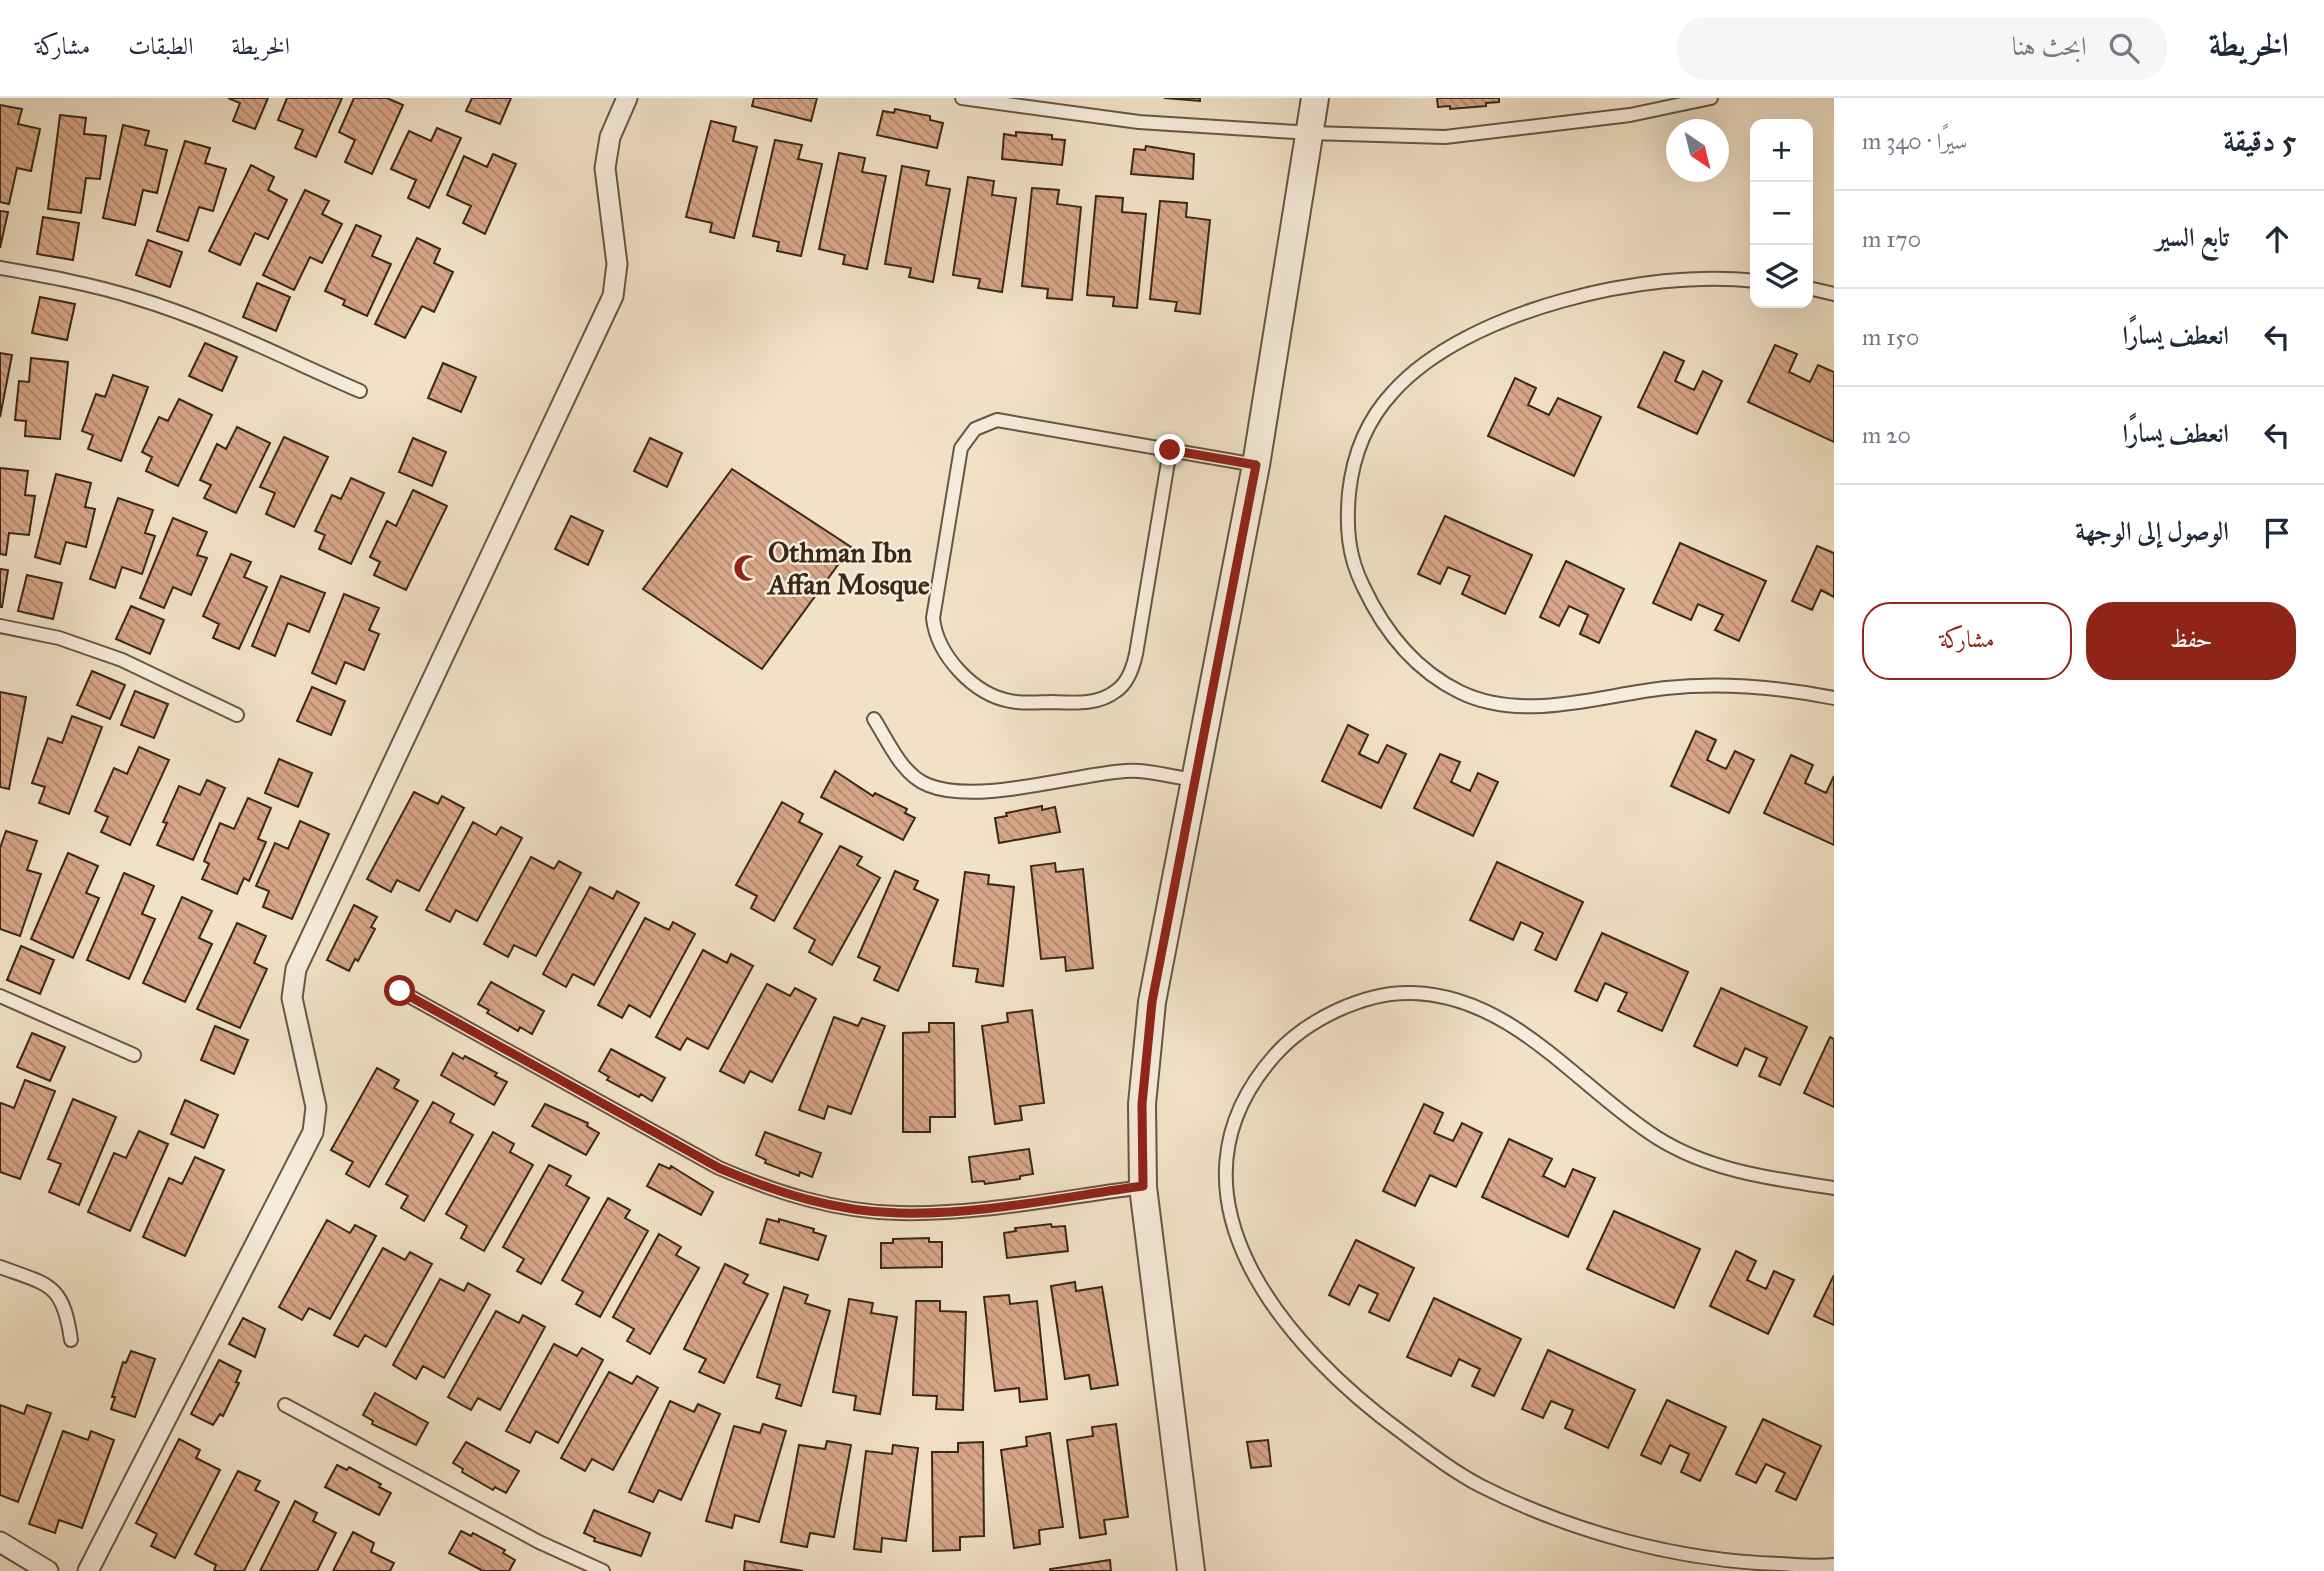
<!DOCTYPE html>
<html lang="ar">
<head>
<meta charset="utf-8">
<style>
	body { margin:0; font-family:"IM FELL Great Primer",Amiri,serif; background:#f6f6f7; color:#1f2937; direction:rtl }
	.controls { position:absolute; right:21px; top:21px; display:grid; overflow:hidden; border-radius:14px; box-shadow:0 7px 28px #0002 }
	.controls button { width:63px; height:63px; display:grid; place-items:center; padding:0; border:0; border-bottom:2px solid #e0e1e3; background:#fff; color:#1f2937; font:35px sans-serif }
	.compass { position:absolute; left:1666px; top:21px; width:63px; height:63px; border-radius:50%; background:#fff; box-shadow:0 7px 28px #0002; rotate:145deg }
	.stop { position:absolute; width:21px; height:21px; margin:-16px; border:5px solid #8f2418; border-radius:50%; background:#fff }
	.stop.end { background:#8f2418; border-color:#fff; box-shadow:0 2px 7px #0008 }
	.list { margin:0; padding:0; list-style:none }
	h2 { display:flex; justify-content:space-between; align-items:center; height:91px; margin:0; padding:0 28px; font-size:30px }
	h2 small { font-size:23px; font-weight:400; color:#747a83 }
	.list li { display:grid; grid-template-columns:46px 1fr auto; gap:21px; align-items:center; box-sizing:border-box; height:98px; padding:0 28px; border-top:2px solid #e0e1e3 }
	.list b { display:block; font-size:26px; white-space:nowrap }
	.list em { font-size:23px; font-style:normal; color:#747a83 }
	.actions { display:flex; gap:14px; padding:21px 28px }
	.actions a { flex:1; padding:16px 0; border:2px solid #8f2418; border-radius:28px; text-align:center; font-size:24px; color:#8f2418 }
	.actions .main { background:#8f2418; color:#fff }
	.icon { flex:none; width:38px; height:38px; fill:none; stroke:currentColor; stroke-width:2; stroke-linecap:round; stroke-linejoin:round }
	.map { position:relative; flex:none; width:1834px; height:1473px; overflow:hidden; direction:ltr }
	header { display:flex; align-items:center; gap:42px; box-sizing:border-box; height:98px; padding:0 35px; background:#fff; border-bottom:2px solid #e0e1e3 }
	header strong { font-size:33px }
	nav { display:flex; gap:38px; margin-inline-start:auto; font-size:24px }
	.search { width:490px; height:63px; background:#f6f6f7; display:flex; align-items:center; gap:18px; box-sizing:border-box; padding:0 24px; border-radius:28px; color:#747a83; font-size:26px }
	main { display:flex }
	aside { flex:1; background:#fff }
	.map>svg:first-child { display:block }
	.building { fill:url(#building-back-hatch); stroke:#392815; stroke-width:2 }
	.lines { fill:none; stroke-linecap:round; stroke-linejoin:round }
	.service-casing { stroke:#675642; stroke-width:16 }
	.pedestrian-casing { stroke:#675642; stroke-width:23 }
	.minor-casing { stroke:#675642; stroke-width:30 }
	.service { stroke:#f6ecdb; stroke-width:12 }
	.pedestrian { stroke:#f6ecdb; stroke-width:19 }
	.minor { stroke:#f6ecdb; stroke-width:26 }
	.route { stroke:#8f2418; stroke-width:9 }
	.labels { text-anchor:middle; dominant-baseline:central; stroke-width:5; stroke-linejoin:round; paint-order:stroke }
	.poi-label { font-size:28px; font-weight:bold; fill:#392815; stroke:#f6ecdb; text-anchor:start }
</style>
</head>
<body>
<header>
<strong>الخريطة</strong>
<div class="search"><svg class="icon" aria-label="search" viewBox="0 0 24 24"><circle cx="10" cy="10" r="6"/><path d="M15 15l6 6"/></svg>ابحث هنا</div>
<nav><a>الخريطة</a><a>الطبقات</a><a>مشاركة</a></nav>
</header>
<main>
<aside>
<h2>5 دقيقة<small>سيرًا · 340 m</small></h2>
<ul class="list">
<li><svg class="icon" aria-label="ahead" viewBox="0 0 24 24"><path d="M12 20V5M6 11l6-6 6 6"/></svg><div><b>تابع السير</b></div><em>170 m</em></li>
<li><svg class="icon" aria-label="left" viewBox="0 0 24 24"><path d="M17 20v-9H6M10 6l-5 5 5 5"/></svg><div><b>انعطف يسارًا</b></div><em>150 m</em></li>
<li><svg class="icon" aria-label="left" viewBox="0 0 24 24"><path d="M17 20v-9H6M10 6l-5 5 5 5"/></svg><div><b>انعطف يسارًا</b></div><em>20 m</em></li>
<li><svg class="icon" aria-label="arrive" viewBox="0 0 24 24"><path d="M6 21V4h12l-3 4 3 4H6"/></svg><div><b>الوصول إلى الوجهة</b></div></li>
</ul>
<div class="actions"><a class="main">حفظ</a><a>مشاركة</a></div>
</aside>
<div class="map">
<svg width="1834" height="1473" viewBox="0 0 1834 1473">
	<defs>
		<pattern id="building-back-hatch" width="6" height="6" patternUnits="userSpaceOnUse" patternTransform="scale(1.75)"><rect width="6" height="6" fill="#d8a688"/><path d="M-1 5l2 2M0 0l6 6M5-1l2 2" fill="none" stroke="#b0876e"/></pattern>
	</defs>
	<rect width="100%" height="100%" fill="#f1e2c7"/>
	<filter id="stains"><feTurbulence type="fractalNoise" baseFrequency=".00286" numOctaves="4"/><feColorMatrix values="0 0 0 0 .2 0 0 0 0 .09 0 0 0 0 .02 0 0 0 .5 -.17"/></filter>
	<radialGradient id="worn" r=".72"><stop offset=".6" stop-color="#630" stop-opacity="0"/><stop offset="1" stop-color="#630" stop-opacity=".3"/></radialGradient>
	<path class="building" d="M228 0H268L255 31 233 23 240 5Z
		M287 0H342L316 59 295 50 303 32 278 22Z
		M354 0H387L403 7 372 76 345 64 355 42 339 34Z
		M472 0H511L500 26 466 13Z
		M754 0H817L811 23 752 8Z
		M1164 0H1200V3Z
		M1437 0H1499V4L1486 5V8L1450 11V8L1438 9Z
		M0 7 22 11 18 26 40 31 31 73 17 70 9 106 0 104Z
		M895 11 930 18V22L943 25 937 50 877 37 883 13 894 15Z
		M60 17 86 20 84 36 106 38 100 81 86 80 81 115 48 111Z
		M711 23 736 29 733 43 757 49 734 140 710 134 712 125 686 119Z
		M123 27 149 33 145 47 167 52 157 95 143 92 135 127 103 120Z
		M437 30 461 40 429 110 408 100 416 82 391 71 409 33 431 43Z
		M1016 34 1052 37V41L1065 42 1062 67 1002 61 1004 36 1016 38Z
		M775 42 802 47 798 61 822 66 801 158 777 153 779 144 753 138Z
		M185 43 210 50 205 65 226 71 213 113 199 109 188 143 157 133Z
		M1146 48 1194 56 1193 81 1131 76 1134 51 1145 52Z
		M839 55 865 60 862 74 886 78 867 171 843 166 845 157 819 151Z
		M493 56 516 66 485 136 463 125 471 108 447 97 464 58 487 69Z
		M251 67 274 79 268 92 287 102 268 141 255 135 240 167 209 153Z
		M902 68 929 73 926 87 950 91 933 184 909 179 911 170 885 166Z
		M968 79 994 83 992 97 1016 100 1002 194 978 190 980 181 953 177Z
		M1032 90 1059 92 1057 106 1081 109 1072 202 1047 200 1048 191 1022 188Z
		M305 92 329 103 322 116 342 126 322 165 310 159 294 192 263 177Z
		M1096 98 1123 100 1122 114 1146 116 1137 210 1113 208 1114 199 1087 197Z
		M1160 103 1187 105 1186 119 1210 122 1200 216 1175 213 1177 204 1150 201Z
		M0 113 8 114 0 150Z
		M43 119 79 125 73 162 37 156Z
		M356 127 381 138 372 158 391 166 367 218 343 207 345 202 325 193Z
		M417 140 440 151 434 165 453 174 434 214 422 208 405 240 375 226Z
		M148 142 182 154 170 189 136 177Z
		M257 185 290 199 276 233 243 219Z
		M40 199 75 206 67 242 32 235Z
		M205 245 237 259 222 293 189 278Z
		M1775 247 1797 256 1789 274 1810 284 1818 267 1834 274V344L1748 304Z
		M1664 254 1684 263 1675 283 1694 292 1703 273 1722 283 1697 336 1638 309Z
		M0 255 12 257 0 319Z
		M31 260 68 264 60 341 25 338 26 323 15 322 19 283 29 284Z
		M443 265 476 279 461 314 428 300Z
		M113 277 148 289 121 363 88 351 93 337 82 333 96 296 105 299Z
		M1515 280 1536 290 1528 307 1549 317 1558 300 1601 319 1574 378 1488 338Z
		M179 301 212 317 178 388 146 373 152 359 142 354 159 319 168 323Z
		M237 329 270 345 236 415 204 400 211 387 200 382 217 346 226 351Z
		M284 339 328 359 294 429 266 416 275 395 260 389Z
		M413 340 446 354 432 388 399 374Z
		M650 340 682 355 667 389 634 373Z
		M0 370 28 373 25 397 35 398 29 437 9 435 6 457 0 456Z
		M732 371 851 449 762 571 643 491Z
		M56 376 91 385 85 409 95 411 86 449 66 444 60 466 35 459Z
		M351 380 384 395 351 466 319 451 325 437 315 433 332 397 341 401Z
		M413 392 447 408 406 492 374 477 380 464 370 459 387 423 396 428Z
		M118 400 153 412 145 435 155 438 142 476 122 469 115 490 90 481Z
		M571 418 603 433 588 467 555 451Z
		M1445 418 1532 457 1505 516 1462 496 1470 478 1448 469 1440 486 1418 476Z
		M173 420 207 434 197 457 207 460 191 497 173 489 164 510 140 500Z
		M1680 445 1766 483 1739 543 1715 532 1723 517 1698 506 1691 522 1653 505Z
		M1817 448 1834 455V499L1821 492 1812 512 1792 503Z
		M231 456 251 464 244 479 267 489 239 551 213 540 219 526 203 518Z
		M1566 463 1624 491 1599 545 1580 536 1588 517 1569 508 1559 528 1540 519Z
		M0 471 8 472 2 509H0Z
		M27 477 62 485 53 521 18 513Z
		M281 478 325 495 309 534 288 525 275 558 252 548Z
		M344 496 379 510 369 532 379 536 364 572 345 564 336 586 312 575Z
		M131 508 164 522 150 556 116 541Z
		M92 573 125 587 110 621 77 607Z
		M312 589 345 603 331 637 297 623Z
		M135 593 168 606 154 640 121 627Z
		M0 594 26 599 9 691 0 689Z
		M72 618 102 629 69 716 39 705 45 689 32 685 48 640 62 645Z
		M1348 627 1368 637 1359 656 1378 665 1387 647 1406 656 1381 710 1322 683Z
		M1696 633 1716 642 1707 662 1726 671 1735 653 1754 662 1729 715 1671 688Z
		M139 649 169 662 130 747 101 734 108 719 95 713 114 670 127 676Z
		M1440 656 1460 664 1451 684 1470 693 1478 675 1498 684 1473 738 1414 710Z
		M1791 657 1813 667 1805 685 1826 695 1834 678V747L1764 715Z
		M279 661 312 675 298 709 265 695Z
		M835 673 873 698 875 695 907 711 905 715 915 720 903 742 821 699Z
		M207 682 225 690 193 762 157 747 167 725 163 724 179 688 200 697Z
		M414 694 438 706 442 698 464 710 419 793 397 782 391 794 367 781Z
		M248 700 271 710 258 741 266 744 249 783 244 780 237 796 202 781 209 766 204 763 220 725 234 731Z
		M782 704 803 716 799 724 822 736 774 823 751 810 757 798 736 787Z
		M1042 708V712L1055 709 1060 734 999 745 995 720 1007 718 1006 715Z
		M300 723 329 736 292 821 263 809 269 793 256 788 275 745 288 751Z
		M473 724 496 737 501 729 522 740 477 823 456 812 450 824 426 812Z
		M6 733 37 743 27 772 41 776 20 838 0 831V750Z
		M840 748 862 759 857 767 880 780 832 867 809 854 815 842 794 830Z
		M68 755 98 768 86 795 99 800 73 860 31 841Z
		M531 759 554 771 559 763 581 775 536 858 514 847 508 859 484 846Z
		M1497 764 1583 804 1556 862 1535 852 1543 835 1521 824 1513 842 1470 822Z
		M1055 765 1056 774 1083 771 1093 870 1066 873 1065 859 1041 861 1031 768Z
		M895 773 918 783 914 791 938 802 898 893 874 882 880 869 858 859Z
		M965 774 989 777 988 786 1014 789 1003 888 976 884 978 871 953 868Z
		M124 775 154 788 142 816 155 821 129 881 87 862Z
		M590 789 613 801 617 793 639 805 594 887 573 876 566 889 543 876Z
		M182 799 212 813 199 840 212 846 185 904 143 885Z
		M354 807 377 819 371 829 375 831 358 863 355 861 349 873 327 862Z
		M645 820 669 832 673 824 695 836 650 919 629 907 622 920 598 907Z
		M237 825 266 838 254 865 267 871 240 930 197 911Z
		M1602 835 1688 874 1662 933 1618 913 1627 895 1605 885 1597 903 1575 893Z
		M21 848 54 862 40 896 7 882Z
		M703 852 727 865 731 856 753 868 708 951 687 940 680 952 656 939Z
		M491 884 544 913 532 936 520 929 518 933 487 915 489 912 478 906Z
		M767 886 790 898 795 890 816 901 772 984 750 973 744 985 720 973Z
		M1721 890 1807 929 1780 987 1759 978 1767 960 1745 950 1737 968 1694 948Z
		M1032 912 1044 1005 1020 1008 1022 1022 995 1026 982 928 1008 924 1007 915Z
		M834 919 858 928 862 920 885 928 851 1016 828 1008 824 1021 799 1012Z
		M929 925H954L955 1019H930V1034H903V935L929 934Z
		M215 928 248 942 234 976 201 962Z
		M32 935 65 949 50 983 17 969Z
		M1830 939 1834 941V1009L1804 995Z
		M611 951 665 980 652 1003 641 996 639 999 607 982 609 979 599 973Z
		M453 955 463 961 465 958 497 975 495 978 507 984 494 1007 441 977Z
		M377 970 399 982 394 990 418 1003 369 1089 346 1076 353 1064 331 1052Z
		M25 982 55 993 20 1081 0 1074V1007L1 1005 14 1010Z
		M73 1001 116 1019 79 1107 49 1094 61 1066 48 1061Z
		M185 1002 218 1017 204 1050 171 1036Z
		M433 1004 454 1016 450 1024 473 1037 424 1123 401 1110 408 1098 386 1086Z
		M545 1006 588 1025 587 1028 599 1035 586 1057 532 1028Z
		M1424 1006 1443 1015 1434 1035 1453 1043 1462 1025 1482 1035 1456 1089 1430 1077 1415 1108 1383 1093Z
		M139 1033 168 1046 130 1133 88 1114 114 1055 126 1060Z
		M493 1034 514 1046 510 1054 533 1067 484 1153 461 1140 467 1128 446 1116Z
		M765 1034 821 1055 812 1079 800 1074 799 1078 765 1065 766 1062 756 1057Z
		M1509 1041 1552 1061 1543 1078 1565 1089 1573 1071 1595 1080 1568 1139 1482 1099Z
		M1029 1051 1033 1076 1020 1078V1081L985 1086 984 1083 972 1084 969 1059Z
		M195 1059 224 1072 185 1158 143 1139 169 1080 182 1086Z
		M659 1066 670 1071 671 1068 713 1094 701 1117 647 1088Z
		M549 1067 571 1078 566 1087 589 1100 541 1186 517 1173 524 1161 503 1149Z
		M608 1100 630 1112 625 1120 648 1133 600 1219 576 1206 583 1194 562 1182Z
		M1614 1113 1700 1151 1674 1210 1587 1171Z
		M767 1121 779 1124V1121L814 1131 813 1134 826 1138 818 1162 760 1145Z
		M327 1122 350 1135 355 1127 376 1138 330 1221 309 1210 302 1222 279 1209Z
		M1051 1126 1052 1129 1065 1128 1068 1153 1007 1160 1004 1135 1016 1133 1015 1130Z
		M659 1136 681 1149 676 1157 699 1170 650 1256 627 1243 634 1231 613 1219Z
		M929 1140V1144H942V1169L881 1170V1145H893V1141Z
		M1356 1142 1414 1170 1389 1223 1369 1214 1378 1196 1359 1187 1349 1207 1329 1197Z
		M383 1150 405 1162 410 1154 432 1166 386 1249 365 1237 358 1249 334 1237Z
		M1736 1153 1756 1163 1747 1182 1766 1191 1774 1173 1794 1182 1768 1236 1710 1208Z
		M725 1166 748 1177 743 1185 768 1196 724 1285 699 1274 706 1261 684 1251Z
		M1834 1177V1227L1814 1218Z
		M440 1181 464 1193 468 1185 490 1197 444 1280 423 1268 416 1281 393 1267Z
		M1075 1184 1076 1193 1102 1189 1118 1287 1091 1291 1089 1277 1065 1281 1051 1188Z
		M784 1189 808 1197 805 1205 830 1213 801 1308 776 1300 780 1287 757 1279Z
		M1009 1197 1010 1206 1037 1203 1047 1301 1020 1304 1019 1290 995 1293 984 1199Z
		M1434 1200 1521 1241 1494 1298 1472 1288 1480 1271 1459 1261 1451 1278 1407 1259Z
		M849 1201 873 1205 871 1215 897 1219 880 1316 854 1312 856 1298 833 1294Z
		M916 1203H940V1213L966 1214 963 1312 936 1311 937 1298 913 1297Z
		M496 1213 519 1225 523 1217 545 1229 500 1312 478 1300 471 1312 448 1299Z
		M243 1220 265 1231 255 1259 229 1246Z
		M554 1246 577 1258 582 1250 603 1262 558 1345 536 1333 530 1345 506 1333Z
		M1548 1252 1635 1292 1608 1350 1565 1330 1573 1312 1551 1303 1543 1320 1522 1311Z
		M131 1253 155 1261 135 1319 111 1311 115 1299H112L123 1264 126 1265Z
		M219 1262 241 1273 236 1284 239 1285 223 1318 220 1316 213 1327 191 1316Z
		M609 1274 632 1286 637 1278 658 1290 613 1372 592 1361 585 1373 561 1360Z
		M375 1295 428 1325 416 1347 372 1326 373 1323 363 1317Z
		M1667 1302 1726 1329 1700 1383 1681 1374 1689 1356 1670 1347 1661 1366 1641 1357Z
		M670 1303 694 1314 698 1306 720 1316 681 1402 659 1392 653 1404 629 1394Z
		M0 1307 24 1316 27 1307 51 1315 18 1404 0 1397Z
		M1763 1321 1821 1348 1796 1402 1776 1393 1785 1375 1766 1366 1756 1385 1736 1376Z
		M763 1326 786 1333 759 1424 735 1417 732 1430 706 1423 734 1328 760 1335Z
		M1116 1326 1128 1419 1104 1422 1106 1436 1080 1440 1067 1342 1093 1338 1092 1329Z
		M63 1333 88 1342 91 1333 114 1342 82 1430 59 1422 55 1435 29 1426Z
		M1050 1335 1063 1429 1039 1432 1040 1446 1014 1450 1001 1352 1027 1348 1026 1339Z
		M179 1341 200 1352 196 1360 220 1372 175 1460 151 1448 157 1436 136 1425Z
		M1268 1342 1271 1368 1251 1370 1247 1344Z
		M827 1343 851 1347 834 1439 810 1435 807 1449 781 1444 799 1347 825 1351Z
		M466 1344 519 1373 506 1395 495 1389 493 1392 462 1374 463 1371 453 1365Z
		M983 1344 984 1438 960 1439V1452L933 1453 932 1354H958V1345Z
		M893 1347 918 1350 906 1443 882 1440 881 1454 854 1451 866 1353 892 1356Z
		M337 1367 347 1372 349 1369 381 1386 379 1389 391 1395 379 1417 325 1389Z
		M238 1373 260 1383 255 1392 279 1404 244 1473H214L216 1467 195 1456Z
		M295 1403 317 1415 313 1423 336 1435 317 1473H260Z
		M594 1412 650 1435 641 1458 594 1443 595 1440 584 1435Z
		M461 1433 471 1438 473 1435 505 1452 503 1455 515 1462 509 1473H483L449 1455Z
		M353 1434 374 1445 371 1454 394 1465 390 1473H333Z
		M1110 1462 1111 1473H1050V1471Z
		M745 1463 803 1473H744Z"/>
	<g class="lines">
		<defs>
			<path id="service" d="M962 0 1139 24 1311 35 1445 39 1630 17 1711 0
				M0 170C46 178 91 186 136 200 213 223 286 261 360 293
				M1755 183C1649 170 1466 212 1393 294 1366 323 1353 357 1349 395 1346 429 1348 458 1363 488 1384 533 1415 572 1460 594 1524 625 1600 597 1666 590 1723 584 1778 589 1834 600
				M1808 190 1834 196
				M1170 352 1136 556C1133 570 1128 585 1116 593 1098 607 1075 605 1053 604 1040 604 1023 606 1010 603 973 596 937 557 933 520L961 350 975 331 997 322 1256 367
				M0 528 59 540 122 562 237 617
				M874 621C888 643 902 677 928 687 977 707 1071 677 1125 673 1147 671 1172 679 1194 682
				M400 893 719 1070C775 1094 836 1114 899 1115 980 1117 1063 1099 1143 1089
				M0 898 134 957
				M1834 1090C1773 1081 1709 1073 1656 1039 1579 990 1513 898 1413 895 1365 893 1306 922 1275 957 1151 1097 1287 1251 1404 1336 1428 1354 1454 1374 1481 1388 1572 1434 1678 1463 1780 1466 1798 1467 1816 1469 1834 1467
				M0 1169C49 1187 63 1185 71 1242
				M285 1307 539 1444 603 1473"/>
			<path id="pedestrian" d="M0 1444 48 1473
				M88 1473 313 1034 316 1009 292 900 296 871 613 198 617 166 605 70 610 39 627 0"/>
			<path id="minor" d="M1191 1473 1143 1089 1142 1006 1152 904 1256 367 1315 0"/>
		</defs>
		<use href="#service" class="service-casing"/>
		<use href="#pedestrian" class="pedestrian-casing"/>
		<use href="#minor" class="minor-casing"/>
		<use href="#service" class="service"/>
		<use href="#pedestrian" class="pedestrian"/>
		<use href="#minor" class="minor"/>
	</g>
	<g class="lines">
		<path class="route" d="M400 893 719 1070C775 1094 836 1114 899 1115 980 1117 1063 1099 1143 1088L1142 1006 1152 904 1256 367 1170 352"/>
	</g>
	<defs>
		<symbol id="mosque-bare" viewBox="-9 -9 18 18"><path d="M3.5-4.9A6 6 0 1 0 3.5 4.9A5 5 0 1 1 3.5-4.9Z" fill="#8f2418" stroke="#f6ecdb" stroke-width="2.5" paint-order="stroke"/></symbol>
	</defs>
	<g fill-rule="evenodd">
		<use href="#mosque-bare" x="728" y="451" width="38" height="38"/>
	</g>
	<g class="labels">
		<g class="poi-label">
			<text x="768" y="454">Othman Ibn<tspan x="768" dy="32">Affan Mosque</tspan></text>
		</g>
	</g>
	<rect width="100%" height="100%" filter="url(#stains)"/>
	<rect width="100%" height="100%" fill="url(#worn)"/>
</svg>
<div class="controls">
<button>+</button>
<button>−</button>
<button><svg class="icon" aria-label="layers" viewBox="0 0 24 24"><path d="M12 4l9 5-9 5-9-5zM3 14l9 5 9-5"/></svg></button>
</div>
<svg class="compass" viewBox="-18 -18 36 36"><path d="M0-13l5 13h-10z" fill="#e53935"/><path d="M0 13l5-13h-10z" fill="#747a83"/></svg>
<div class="stop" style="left:400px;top:893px"></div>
<div class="stop end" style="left:1170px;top:352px"></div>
</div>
</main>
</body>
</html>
